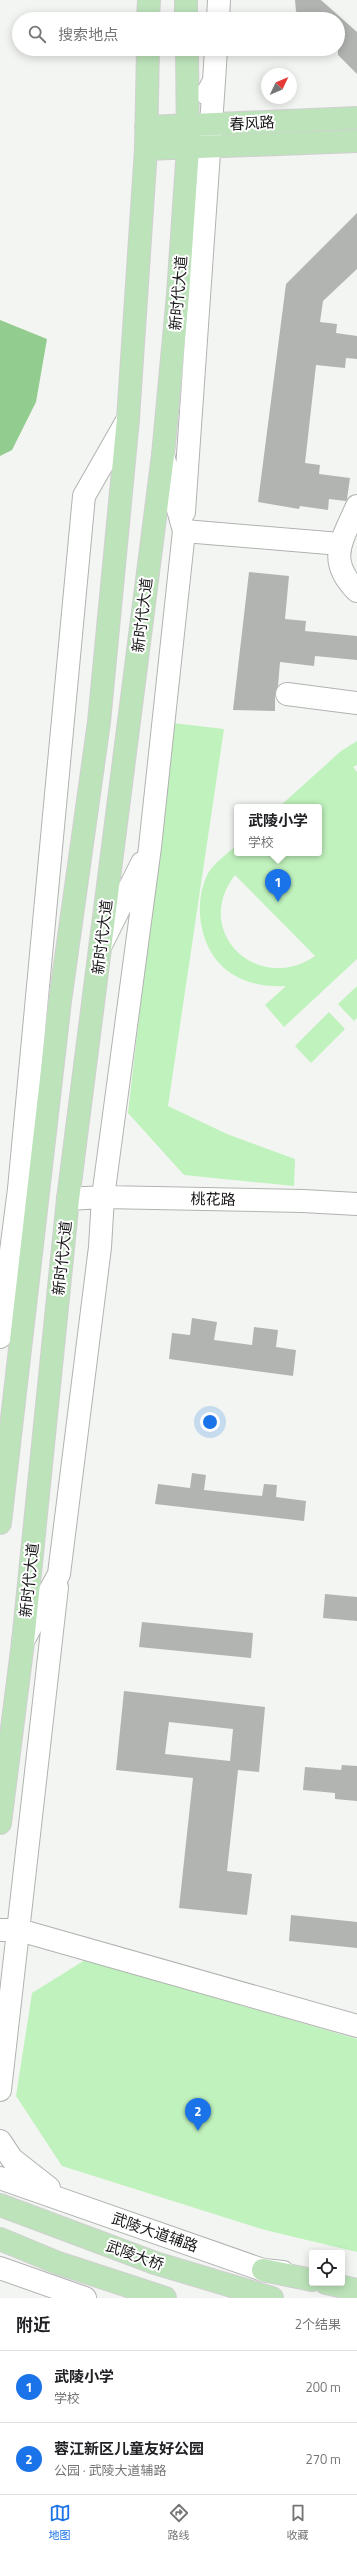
<!DOCTYPE html>
<html lang="zh">
<head>
<meta charset="utf-8">
<style>
	body { margin:0; font-family:"Titillium Web","Noto Sans SC",sans-serif; background:#f6f6f6; color:#202124 }
	.controls { position:absolute; right:12px; bottom:12px; display:grid; overflow:hidden; border-radius:4px; box-shadow:0 2px 10px #0003 }
	.controls button { width:36px; height:36px; display:grid; place-items:center; padding:0; border:0; border-bottom:1px solid #e0e0e0; background:#fff; color:#202124; font:20px sans-serif }
	.compass { position:absolute; left:261px; top:68px; width:36px; height:36px; border-radius:50%; background:#fff; box-shadow:0 2px 10px #0003; rotate:46deg }
	.you { position:absolute; left:210px; top:1422px; width:14px; height:14px; margin:-10px; border:3px solid #fff; border-radius:50%; background:#1a73e8; box-shadow:0 0 0 6px #1a73e833 }
	.badge { display:grid; place-items:center; width:26px; height:26px; border-radius:50%; background:#1a73e8; color:#fff; font-size:13px; font-weight:700 }
	.pin { position:absolute; translate:-50% -33px; filter:drop-shadow(0 1px 2px #0008) }
	.pin::after { content:''; position:absolute; top:21px; width:14px; height:12px; background:inherit; clip-path:polygon(0 0,100% 0,50% 100%) }
	.popup { position:absolute; left:234px; top:804px; width:88px; height:52px; box-sizing:border-box; display:grid; place-content:center; border-radius:4px; background:#fff; filter:drop-shadow(0 1px 3px #0005); font-size:13px; white-space:nowrap; color:#757577 }
	.popup b { font-size:15px; color:#202124 }
	.popup::after { content:''; position:absolute; left:50%; top:100%; margin-left:-8px; border:8px solid transparent; border-top-color:#fff }
	.list { margin:0; padding:0; list-style:none }
	h2 { display:flex; justify-content:space-between; align-items:center; height:52px; margin:0; padding:0 16px; font-size:17px }
	h2 small { font-size:13px; font-weight:400; color:#757577 }
	.list li { display:grid; grid-template-columns:26px 1fr auto; gap:12px; align-items:center; box-sizing:border-box; height:72px; padding:0 16px; border-top:1px solid #e0e0e0 }
	.list b { display:block; font-size:15px; white-space:nowrap }
	.list p { margin:0; font-size:13px; white-space:nowrap; color:#757577 }
	.list em { font-size:13px; font-style:normal; color:#757577 }
	.icon { flex:none; width:22px; height:22px; fill:none; stroke:currentColor; stroke-width:2; stroke-linecap:round; stroke-linejoin:round }
	.map { position:relative; flex:none; width:357px; height:2298px; overflow:hidden }
	.search { position:absolute; background:#fff; box-shadow:0 2px 10px #0003; left:12px; right:12px; top:12px; height:44px; display:flex; align-items:center; gap:10px; box-sizing:border-box; padding:0 14px; border-radius:22px; color:#757577; font-size:15px }
	.sheet { height:196px; background:#fff }
	nav { display:flex; justify-content:space-around; align-items:center; box-sizing:border-box; height:56px; border-top:1px solid #e0e0e0; background:#fff; font-size:11px; color:#757577 }
	nav a { display:grid; justify-items:center; gap:2px }
	nav .on { color:#1a73e8 }
	.map>svg:first-child { display:block }
	.green { fill:#c0f2bd; fill-rule:evenodd }
	.forest { fill:#92cc8e }
	.building { fill:#b2b4b2; fill-rule:evenodd }
	.lines { fill:none; stroke-linecap:round; stroke-linejoin:round }
	.minor-casing { stroke:#b0b3b0; stroke-width:24 }
	.major-casing { stroke:#d0d0d0; stroke-width:24 }
	.minor { stroke:#fff; stroke-width:22 }
	.major { stroke:#bce3ba; stroke-width:22 }
	.labels { text-anchor:middle; dominant-baseline:central; stroke-width:4; stroke-linejoin:round; paint-order:stroke }
	.street-label { font-size:15px; fill:#151615; stroke:#fff }
</style>
</head>
<body>
<div class="map">
<svg width="357" height="2298" viewBox="0 0 357 2298">
	<rect width="100%" height="100%" fill="#f3f5f2"/>
	<path class="green" d="M173 723 224 729 168 1106 227 1134 295 1159 294 1186 184 1175 128 1113Z
		M357 741V765L353 767 357 772V959L284 1027 265 1005 286 986C238 989 204 964 200 915 199 901 202 882 210 870 217 861 228 853 237 845V853H319V807H279L341 751ZM235 875 315 956C258 995 191 932 235 875Z
		M357 986V1018L354 1021 338 1004Z
		M329 1012 345 1029 311 1063 295 1046Z
		M85 1960 357 2039V2252L265 2230 62 2166 16 2096 32 1993Z"/>
	<path class="forest" d="M0 320 47 339 36 402 12 450 0 456Z"/>
	<path class="building" d="M295 0H321L357 32V74L338 55V19H303L296 11Z
		M357 213V269L323 301 320 322 337 324 336 333 357 336V359L346 358 345 368 316 365 305 463 320 465 319 474 350 478 347 499 346 501 329 499 328 510 300 506 299 509 258 502 286 284Z
		M249 572 289 576 285 619 306 621 305 631 357 636V660L315 656 314 666 280 662 278 686 275 693V711L233 710Z
		M192 1318 217 1322 214 1340 252 1345 254 1327 278 1330 276 1347 296 1350 293 1376 169 1359 172 1333 190 1335Z
		M192 1473 206 1475 204 1490 262 1496 264 1484 277 1485 276 1497 306 1501 304 1521 155 1504 158 1484 190 1488Z
		M325 1594 357 1597V1621L323 1618Z
		M142 1622 253 1633 251 1658 139 1647Z
		M124 1691 265 1707 259 1772 238 1770 227 1871 252 1874 247 1915 179 1908 193 1778 116 1770ZM169 1722 233 1729 230 1761 165 1754Z
		M342 1765 357 1766V1801L335 1799V1793L303 1790 305 1767 341 1770Z
		M291 1915 357 1922V1948L289 1941Z"/>
	<g class="lines">
		<defs>
			<path id="minor" d="M218 19 219 0
				M207 94 214 81 216 49
				M357 506C342 541 326 560 357 591
				M184 512 214 81
				M184 531 340 544
				M287 694 357 703
				M102 943 142 863
				M68 1199 103 1197 303 1201 357 1204
				M0 1337 19 1189 84 496 128 419
				M23 1641 59 1574 100 1247 103 1197 150 847 184 531 163 455
				M0 1930H19L357 2026
				M0 2090 57 1587
				M0 2141 12 2159 49 2188
				M0 2178 263 2270 283 2272
				M0 2268 85 2298"/>
			<path id="major" d="M186 0V19
				M148 19 149 0
				M146 127 357 118
				M146 149 357 141
				M0 1523 60 1001 99 722 128 419 146 149 148 49
				M0 1823 23 1642 68 1199 163 455 178 294 188 148 187 49
				M0 2205 155 2263 272 2298
				M0 2239 58 2263 165 2298
				M263 2270 312 2280
				M326 2283 357 2290"/>
		</defs>
		<use href="#minor" class="minor-casing"/>
		<use href="#major" class="major-casing"/>
		<use href="#minor" class="minor"/>
		<use href="#major" class="major"/>
	</g>
	<g class="labels">
		<g class="street-label">
			<text transform="translate(252 123) rotate(-3)">春风路</text>
			<text transform="translate(178 293) rotate(-85)">新时代大道</text>
			<text transform="translate(142 615) rotate(-83)">新时代大道</text>
			<text transform="translate(102 937) rotate(-83)">新时代大道</text>
			<text transform="translate(213 1199) rotate(1)">桃花路</text>
			<text transform="translate(62 1258) rotate(-84)">新时代大道</text>
			<text transform="translate(29 1580) rotate(-84)">新时代大道</text>
			<text transform="translate(155 2232) rotate(19)">武陵大道辅路</text>
			<text transform="translate(135 2255) rotate(20)">武陵大桥</text>
		</g>
	</g>
</svg>
<div class="controls">
<button><svg class="icon" aria-label="locate" viewBox="0 0 24 24"><circle cx="12" cy="12" r="6"/><path d="M12 2v4M12 18v4M2 12h4M18 12h4"/></svg></button>
</div>
<svg class="compass" viewBox="-18 -18 36 36"><path d="M0-13l5 13h-10z" fill="#e53935"/><path d="M0 13l5-13h-10z" fill="#757577"/></svg>
<div class="you"></div>
<div class="pin badge" style="left:278px;top:902px">1</div>
<div class="popup"><b>武陵小学</b>学校</div>
<div class="pin badge" style="left:198px;top:2131px">2</div>
<div class="search"><svg class="icon" aria-label="search" viewBox="0 0 24 24"><circle cx="10" cy="10" r="6"/><path d="M15 15l6 6"/></svg>搜索地点</div>
</div>
<section class="sheet">
<h2>附近<small>2个结果</small></h2>
<ul class="list">
<li><span class="badge">1</span><div><b>武陵小学</b><p>学校</p></div><em>200 m</em></li>
<li><span class="badge">2</span><div><b>蓉江新区儿童友好公园</b><p>公园 · 武陵大道辅路</p></div><em>270 m</em></li>
</ul>
</section>
<nav>
<a class="on"><svg class="icon" aria-label="map" viewBox="0 0 24 24"><path d="M3 6l6-2 6 2 6-2v14l-6 2-6-2-6 2zM9 4v14M15 6v14"/></svg>地图</a>
<a><svg class="icon" aria-label="directions" viewBox="0 0 24 24"><path d="M12 3l9 9-9 9-9-9zM9 14v-3h6M13 9l2 2-2 2"/></svg>路线</a>
<a><svg class="icon" aria-label="saved" viewBox="0 0 24 24"><path d="M7 4h10v16l-5-4-5 4z"/></svg>收藏</a>
</nav>
</body>
</html>
